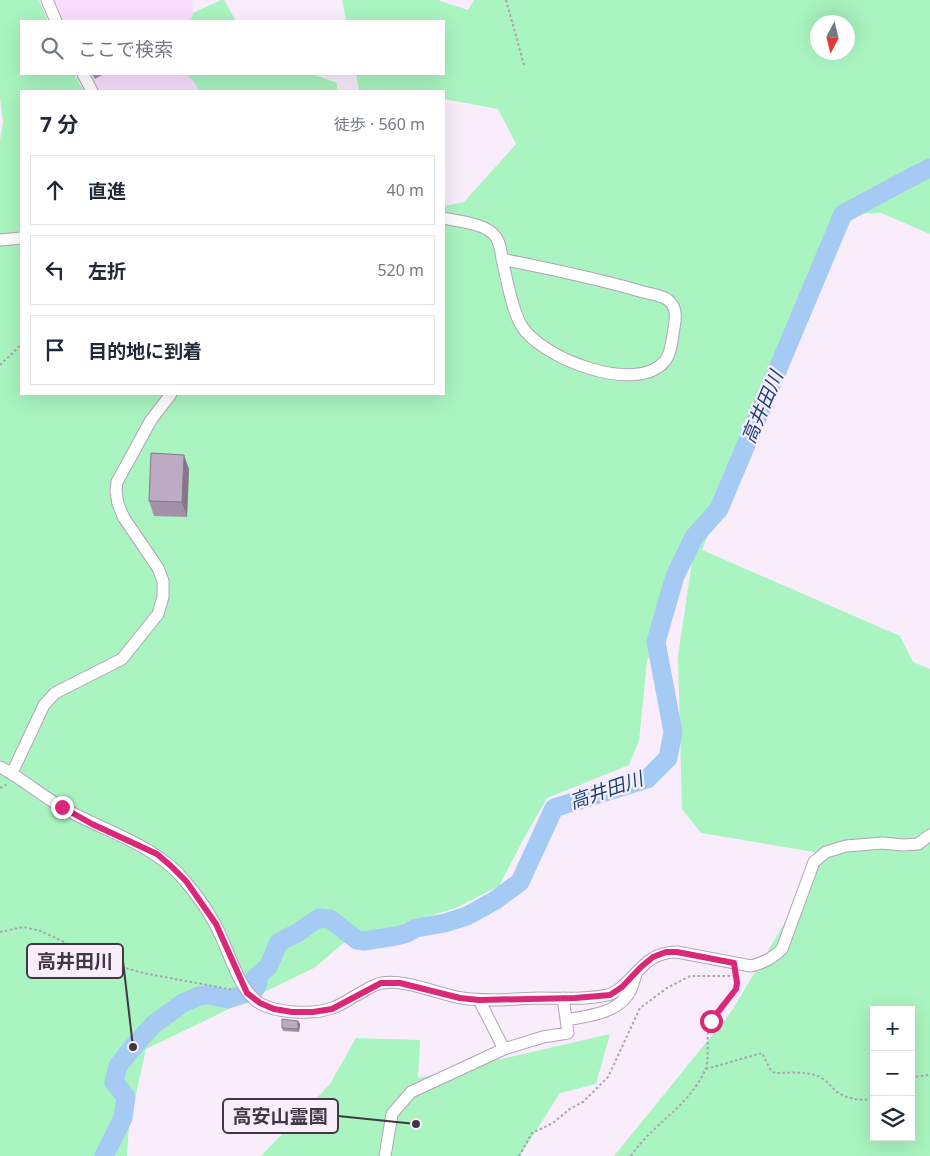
<!DOCTYPE html>
<html lang="ja">
<head>
<meta charset="utf-8">
<style>
	body { margin:0; font-family:"Noto Sans","Noto Sans JP",sans-serif; background:#f2f2f3; color:#1f2937 }
	.controls { position:absolute; right:15px; bottom:15px; display:grid; overflow:hidden; border-radius:0px; box-shadow:0 5px 20px #0002 }
	.controls button { width:45px; height:45px; display:grid; place-items:center; padding:0; border:0; border-bottom:1px solid #e0e1e3; background:#fff; color:#1f2937; font:25px sans-serif }
	.compass { position:absolute; left:810px; top:15px; width:45px; height:45px; border-radius:50%; background:#fff; box-shadow:0 5px 20px #0002; rotate:187deg }
	.stop { position:absolute; width:15px; height:15px; margin:-11px; border:4px solid #db2777; border-radius:50%; background:#fff }
	.stop.end { background:#db2777; border-color:#fff; box-shadow:0 1px 5px #0008 }
	.list { margin:0; padding:0; list-style:none }
	h2 { display:flex; justify-content:space-between; align-items:center; height:65px; margin:0; padding:0 20px; font-size:21px }
	h2 small { font-size:16px; font-weight:400; color:#747a83 }
	.list li { display:grid; grid-template-columns:32px 1fr auto; gap:15px; align-items:center; box-sizing:border-box; height:70px; margin:0 10px 10px; padding:0 10px; border:1px solid #e0e1e3; border-radius:0px }
	.list b { display:block; font-size:19px; white-space:nowrap }
	.list em { font-size:16px; font-style:normal; color:#747a83 }
	.icon { flex:none; width:28px; height:28px; fill:none; stroke:currentColor; stroke-width:2; stroke-linecap:round; stroke-linejoin:round }
	.map { position:relative; flex:none; width:930px; height:1156px; overflow:hidden }
	.search { position:absolute; background:#fff; box-shadow:0 5px 20px #0002; left:20px; top:20px; width:425px; height:55px; display:flex; align-items:center; gap:12px; box-sizing:border-box; padding:0 18px; border-radius:0px; color:#747a83; font-size:19px }
	.panel { position:absolute; background:#fff; box-shadow:0 5px 20px #0002; left:20px; top:90px; width:425px; height:305px; border-radius:0px }
	.map>svg:first-child { display:block }
	.built { fill:#f8defe }
	.green { fill:#a9f4c0; fill-rule:evenodd }
	.lines { fill:none; stroke-linecap:round; stroke-linejoin:round }
	.river { stroke:#a5caf4; stroke-width:19 }
	.minor-casing { stroke:#b5a2ba; stroke-width:13 }
	.path { stroke:#aca1ae; stroke-width:2; stroke-dasharray:2.5 2.5; stroke-linecap:butt }
	.minor { stroke:#fff; stroke-width:11 }
	.wall { fill:#a392a7 }
	.shaded-wall { fill:#857788 }
	.building { fill:#beaac2; stroke:#857788 }
	.route { stroke:#db2777; stroke-width:6 }
	.labels { text-anchor:middle; dominant-baseline:central; stroke-width:4.5; stroke-linejoin:round; paint-order:stroke }
	.water-label { font-size:19px; font-style:italic; fill:#1a4571; stroke:#f9edfc }
	.leader { fill:none; stroke:#3f3741; stroke-width:2 }
	.callout-dot { fill:#3f3741; stroke:#f9edfc; stroke-width:2 }
	.callout { fill:#f9edfc; stroke:#3f3741; stroke-width:2 }
	.callout-label { font-size:19px; text-anchor:middle; font-weight:bold; fill:#3f3741 }
</style>
</head>
<body>
<div class="map">
<svg width="930" height="1156" viewBox="0 0 930 1156">
	<rect width="100%" height="100%" fill="#f9edfc"/>
	<path class="built" d="M51 0H192L193 9 190 21H60Z
		M87 74H186L195 83 199 91H96Z"/>
	<path class="green" d="M0 0H39L48 21H21V74H74L84 91H21V394H444V206L464 202 516 144 498 109 444 99V91H359L356 74H444V21H346L342 0H438L468 10 474 0H930V234L881 213 843 214 838 217 702 550 900 636 913 662 930 669V1156H614L731 1012 826 854 701 833 682 809 678 656 693 555 647 661 639 741 629 765 547 798 523 840 499 886 456 908 346 941 314 968 146 1049 129 1126 127 1156H0V140L3 122 0 98ZM818 22H848V52H818ZM874 1010H911V1137H874Z
		M221 0H224L236 21H190L193 13Z
		M186 74H312L337 83V91H199L195 83Z
		M610 1034 596 1084 560 1093 520 1156H261L330 1084 356 1038 420 1040 418 1078Z"/>
	<g class="lines">
		<path class="river" d="M104 1156 123 1118 126 1097 114 1082 118 1066 133 1047 154 1024 183 1003 199 996 208 995 228 999 254 991 258 983 255 982V978L268 967 279 942 297 933 319 918 330 919 357 940 364 941 396 936 407 933 416 928 445 923 467 916 494 901 520 882 554 808 647 779 668 758 673 732 656 642 675 576 694 537 719 509 843 214 906 180 930 168"/>
		<defs>
			<path id="minor" d="M47 0 56 21
				M83 74 92 91
				M444 218C459 222 485 223 495 236 500 242 501 251 502 259
				M0 240 21 238
				M502 259C549 269 597 278 643 292 651 294 662 295 668 300 677 307 676 318 674 328 672 338 672 352 665 361 636 396 539 357 521 325 511 307 507 279 502 259Z
				M0 767C23 779 42 796 65 809 104 831 156 845 185 881 196 894 207 909 215 924 228 946 238 992 261 1004 278 1013 313 1015 332 1008 339 1006 347 1001 353 997 362 993 373 984 382 983 407 979 437 994 462 998 487 1002 513 999 538 998 561 998 585 1000 607 995 611 995 614 992 618 990 639 974 646 952 677 952L751 966C765 962 771 959 782 949L814 862 826 852 846 846 883 843 903 845 918 844 930 835
				M12 773 44 705 55 693 122 659 158 614 163 597V581L158 568 124 518 118 504 116 491 117 482 151 420 171 394
				M479 1000 504 1049
				M566 1020C586 1016 614 1014 627 996 632 990 634 981 636 974
				M385 1156 392 1114 411 1092 504 1049 543 1037 568 1033 563 998"/>
		</defs>
		<use href="#minor" class="minor-casing"/>
		<path class="path" d="M506 0 524 65
			M0 365 21 345
			M0 788 7 784
			M0 932 23 927 41 931 108 963 143 973 234 990
			M706 1069 762 1053 770 1069 775 1073C789 1073 804 1071 818 1076 825 1079 830 1086 836 1091 846 1099 861 1101 874 1099
			M911 1077 930 1075
			M874 1083 872 1084 874 1087
			M519 1156 532 1133 553 1123 571 1108 583 1102 608 1077 640 1008 667 988 690 976H737
			M631 1156C652 1124 689 1107 705 1070 711 1057 704 1036 711 1021 719 1003 738 999 737 977"/>
		<use href="#minor" class="minor"/>
	</g>
	<path class="wall" d="M92 74H101L102 75 95 79Z
		M189 469 187 517 154 516 149 501Z
		M298 1021 300 1024 299 1032 283 1031 282 1028Z"/>
	<path class="shaded-wall" d="M184 455 189 469 187 517 182 502Z
		M298 1021 300 1024 299 1032 298 1029Z"/>
	<path class="building" d="M151 453 184 455 182 502 149 501Z
		M282 1019 298 1021V1029L282 1028Z"/>
	<g class="lines">
		<path class="route" d="M62 807 92 824 157 854 171 866 186 881 216 924 247 993 260 1003 274 1009 292 1012H313L332 1009 381 983H400L460 998 479 1000 575 998 610 995 622 987 641 967 653 957 666 952H677L734 963 737 983 736 989 711 1021"/>
	</g>
	<g class="labels">
		<g class="water-label">
			<text transform="translate(762 407) rotate(-67)">高井田川</text>
			<text transform="translate(606 790) rotate(-19)">高井田川</text>
		</g>
	</g>
	<path class="leader" d="M133 1047L123 961M416 1124L338 1116"/>
	<g class="callout-dot">
		<circle cx="133" cy="1047" r="5"/>
		<circle cx="416" cy="1124" r="5"/>
	</g>
	<g class="callout">
		<rect x="27" y="944" width="96" height="34" rx="5"/>
		<rect x="223" y="1099" width="115" height="34" rx="5"/>
	</g>
	<g class="callout-label">
		<text x="75" y="968">高井田川</text>
		<text x="280" y="1123">高安山霊園</text>
	</g>
</svg>
<div class="controls">
<button>+</button>
<button>−</button>
<button><svg class="icon" aria-label="layers" viewBox="0 0 24 24"><path d="M12 4l9 5-9 5-9-5zM3 14l9 5 9-5"/></svg></button>
</div>
<svg class="compass" viewBox="-18 -18 36 36"><path d="M0-13l5 13h-10z" fill="#e53935"/><path d="M0 13l5-13h-10z" fill="#747a83"/></svg>
<div class="stop" style="left:711px;top:1021px"></div>
<div class="stop end" style="left:62px;top:807px"></div>
<div class="search"><svg class="icon" aria-label="search" viewBox="0 0 24 24"><circle cx="10" cy="10" r="6"/><path d="M15 15l6 6"/></svg>ここで検索</div>
<section class="panel">
<h2>7 分<small>徒歩 · 560 m</small></h2>
<ul class="list">
<li><svg class="icon" aria-label="ahead" viewBox="0 0 24 24"><path d="M12 20V5M6 11l6-6 6 6"/></svg><div><b>直進</b></div><em>40 m</em></li>
<li><svg class="icon" aria-label="left" viewBox="0 0 24 24"><path d="M17 20v-9H6M10 6l-5 5 5 5"/></svg><div><b>左折</b></div><em>520 m</em></li>
<li><svg class="icon" aria-label="arrive" viewBox="0 0 24 24"><path d="M6 21V4h12l-3 4 3 4H6"/></svg><div><b>目的地に到着</b></div></li>
</ul>
</section>
</div>
</body>
</html>
